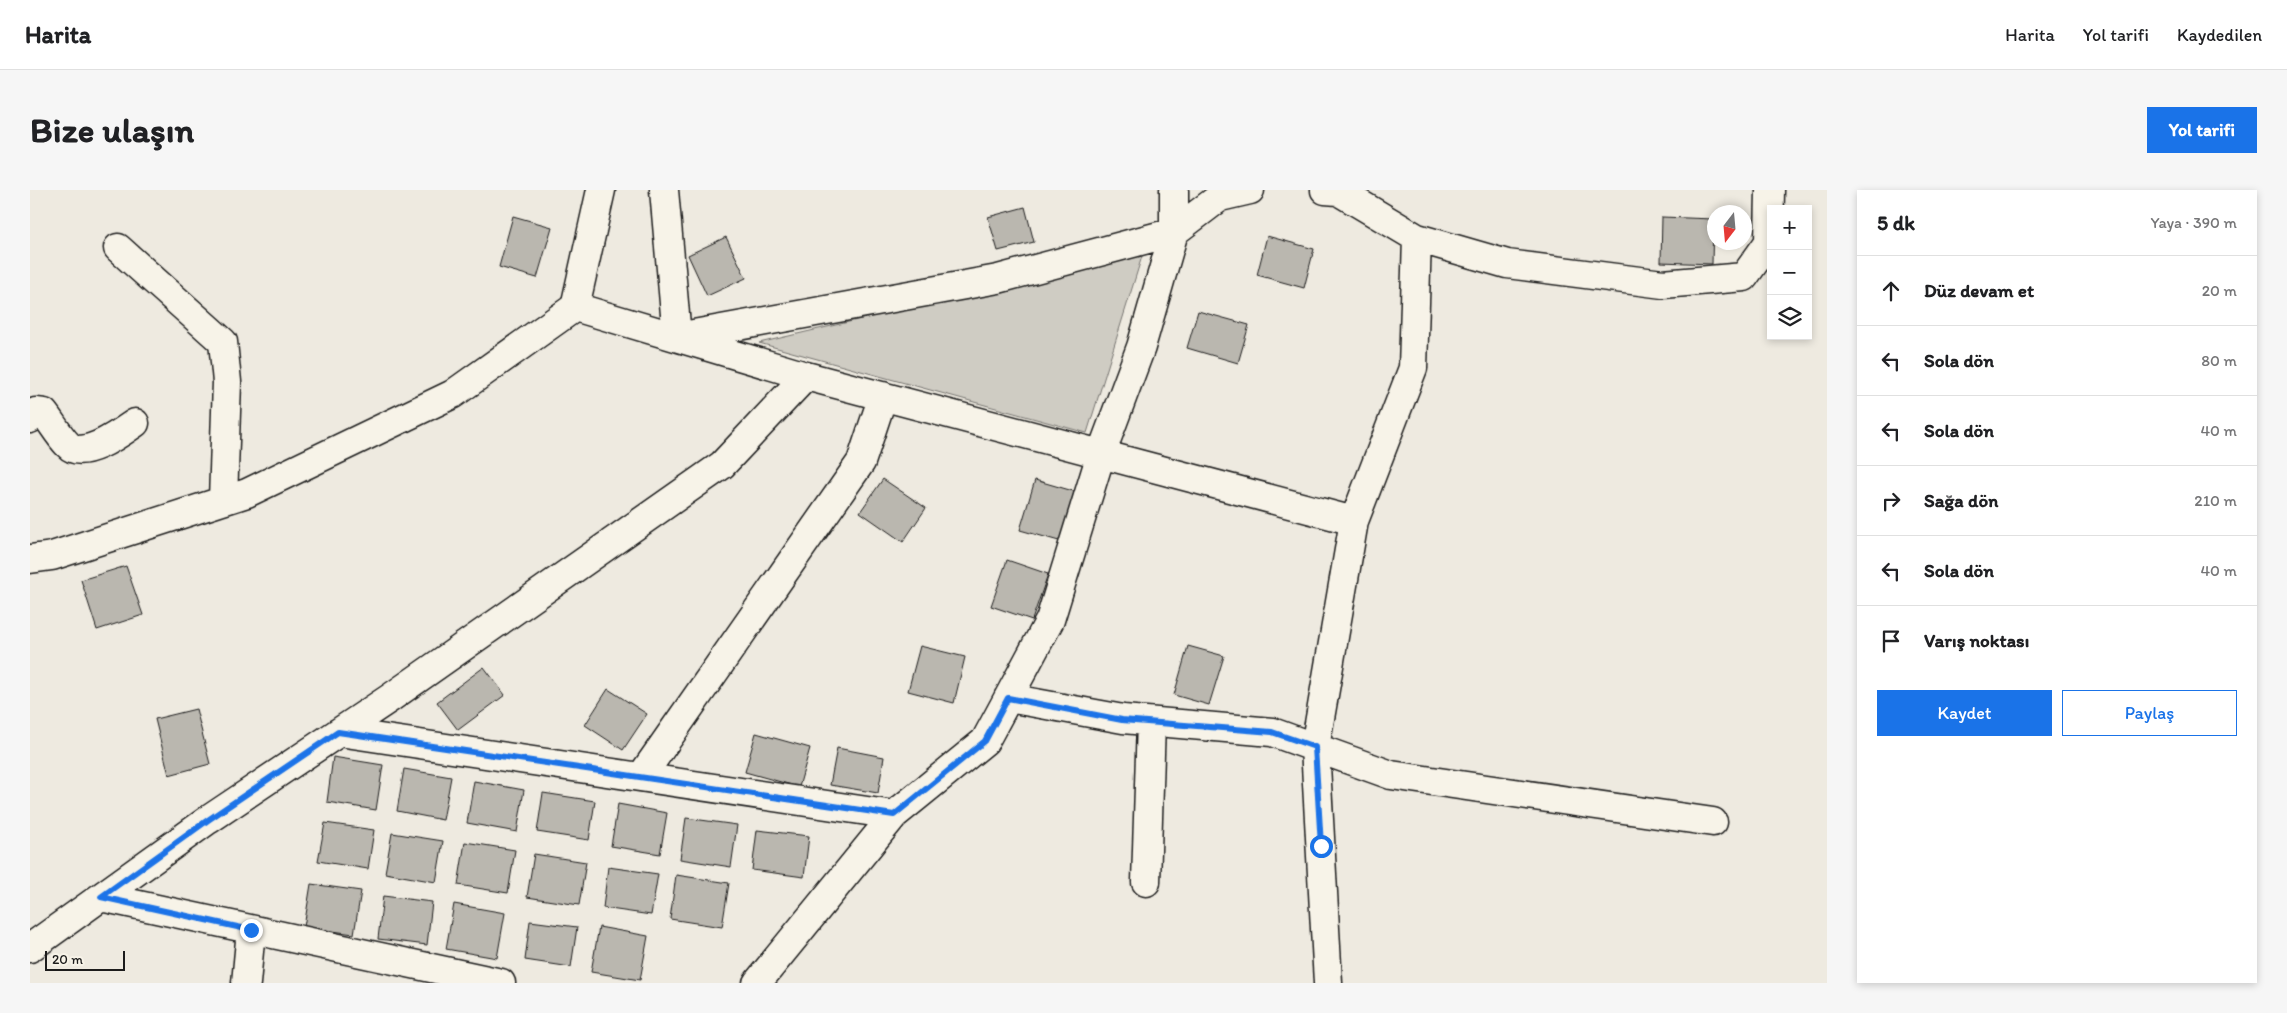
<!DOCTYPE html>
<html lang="tr">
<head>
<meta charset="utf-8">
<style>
	body { margin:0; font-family:Itim,sans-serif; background:#f6f6f6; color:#202124 }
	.controls { position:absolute; right:15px; top:15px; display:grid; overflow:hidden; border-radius:0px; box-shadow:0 2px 8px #0003 }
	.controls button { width:45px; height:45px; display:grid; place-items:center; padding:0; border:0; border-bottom:1px solid #e0e0e0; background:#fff; color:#202124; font:25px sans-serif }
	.compass { position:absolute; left:1677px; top:15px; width:45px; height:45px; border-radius:50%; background:#fff; box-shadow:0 2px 8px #0003; rotate:196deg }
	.scale { position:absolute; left:15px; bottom:12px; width:80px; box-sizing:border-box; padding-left:5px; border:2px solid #1c1c1c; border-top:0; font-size:14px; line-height:18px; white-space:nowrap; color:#1c1c1c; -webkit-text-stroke:4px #f7f3e8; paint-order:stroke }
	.stop { position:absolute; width:15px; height:15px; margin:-11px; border:4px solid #1a73e8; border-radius:50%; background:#fff }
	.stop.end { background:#1a73e8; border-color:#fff; box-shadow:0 1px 5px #0008 }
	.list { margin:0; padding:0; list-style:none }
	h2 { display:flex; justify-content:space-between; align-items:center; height:65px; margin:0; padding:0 20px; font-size:21px }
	h2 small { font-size:16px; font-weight:400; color:#757577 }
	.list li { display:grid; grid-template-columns:32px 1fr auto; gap:15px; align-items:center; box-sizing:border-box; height:70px; padding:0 20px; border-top:1px solid #e0e0e0 }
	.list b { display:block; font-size:19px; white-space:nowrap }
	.list em { font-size:16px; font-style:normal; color:#757577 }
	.actions { display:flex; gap:10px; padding:15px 20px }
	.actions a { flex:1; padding:11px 0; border:1px solid #1a73e8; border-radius:0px; text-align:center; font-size:18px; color:#1a73e8 }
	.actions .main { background:#1a73e8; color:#fff }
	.icon { flex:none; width:28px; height:28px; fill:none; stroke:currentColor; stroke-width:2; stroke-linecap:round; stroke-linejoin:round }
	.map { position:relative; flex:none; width:1797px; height:793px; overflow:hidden; border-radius:0px }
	header { display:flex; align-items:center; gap:30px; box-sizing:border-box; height:70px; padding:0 25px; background:#fff; border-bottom:1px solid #e0e0e0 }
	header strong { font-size:24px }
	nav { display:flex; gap:28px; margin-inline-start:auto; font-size:18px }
	.intro { display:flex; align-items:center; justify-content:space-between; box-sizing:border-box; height:120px; padding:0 30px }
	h1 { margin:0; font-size:35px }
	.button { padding:12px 22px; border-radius:0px; background:#1a73e8; color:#fff; font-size:18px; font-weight:700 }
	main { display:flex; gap:30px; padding:0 30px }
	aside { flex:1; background:#fff; border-radius:0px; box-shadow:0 2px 8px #0003 }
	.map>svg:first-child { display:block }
	.green { fill:#cfccc3; stroke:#767470 }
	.building { fill:#bab7af; stroke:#1c1c1c }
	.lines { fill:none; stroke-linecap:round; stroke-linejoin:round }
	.street-casing { stroke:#1c1c1c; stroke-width:31 }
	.street { stroke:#f7f3e8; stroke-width:28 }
	.route { stroke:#1a73e8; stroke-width:6 }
</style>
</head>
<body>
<header>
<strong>Harita</strong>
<nav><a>Harita</a><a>Yol tarifi</a><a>Kaydedilen</a></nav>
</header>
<div class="intro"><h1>Bize ulaşın</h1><a class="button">Yol tarifi</a></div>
<main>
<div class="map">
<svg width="1797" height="793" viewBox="0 0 1797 793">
	<rect width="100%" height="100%" fill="#eeeae0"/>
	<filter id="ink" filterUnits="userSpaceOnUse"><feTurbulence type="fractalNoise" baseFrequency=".02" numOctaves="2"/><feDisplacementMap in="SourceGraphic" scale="10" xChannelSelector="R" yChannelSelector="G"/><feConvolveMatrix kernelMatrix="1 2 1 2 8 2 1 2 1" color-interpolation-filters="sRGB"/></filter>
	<g filter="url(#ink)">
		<path class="green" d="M1113 63 1057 243 729 153Z"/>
		<path class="building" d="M995 17 1004 52 968 61 958 27Z
			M483 26 522 37 507 88 469 77Z
			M1632 27 1683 29 1682 74 1631 72Z
			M1237 46 1284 59 1274 98 1227 85Z
			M696 47 716 88 677 106 658 65Z
			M1168 121 1219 135 1208 173 1157 158Z
			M853 289 896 318 873 352 830 322Z
			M1005 290 1050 303 1036 353 990 340Z
			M977 370 1018 384 1002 430 961 416Z
			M96 376 113 425 67 440 51 390Z
			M890 456 935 467 924 513 878 501Z
			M1158 456 1194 466 1179 515 1144 505Z
			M454 477 475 505 428 540 407 512Z
			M578 499 617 524 593 560 555 535Z
			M166 519 180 574 139 585 125 529Z
			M726 543 780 558 769 597 715 582Z
			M807 558 854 567 848 603 800 595Z
			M303 567 353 575 346 620 297 612Z
			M374 579 421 587 413 630 367 621Z
			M444 591 494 600 487 642 437 633Z
			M513 603 565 611 559 650 507 642Z
			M588 614 637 623 630 664 581 656Z
			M656 628 707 635 701 677 650 669Z
			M295 633 344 640 338 679 288 671Z
			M727 640 779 646 774 687 722 680Z
			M362 643 413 651 406 692 355 683Z
			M435 652 485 660 478 703 428 695Z
			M504 664 556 672 549 715 497 707Z
			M578 677 628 684 621 725 573 718Z
			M646 685 699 693 692 737 640 729Z
			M281 694 331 701 324 744 274 737Z
			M353 706 402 712 397 755 348 749Z
			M424 714 475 723 467 768 416 759Z
			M500 731 547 737 541 777 495 770Z
			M569 737 618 746 610 790 561 782Z"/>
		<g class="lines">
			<defs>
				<path id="street" d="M634 0 647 147 968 89 1144 42 1190 7 1220 0
					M1295 0 1308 1 1387 48 1477 74 1633 94 1714 87 1739 52 1740 0
					M88 58 193 152 197 192 193 310
					M545 117 776 186 1324 331
					M0 229 6 222 14 223C22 233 29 246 38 255 53 271 92 242 105 233
					M0 369 22 366 217 303 423 204 545 117 571 0
					M978 508 1093 529 1242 542 1361 585 1683 632
					M309 542 864 625
					M611 587 831 272 853 206
					M1116 692 1121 532
					M71 707 471 793
					M0 758 178 630 360 508 692 275 776 186
					M216 793 221 740
					M727 793 864 625 955 551 1020 430 1071 264 1111 157 1144 42V0
					M1298 793 1285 557 1324 331 1383 178 1387 48"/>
			</defs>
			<use href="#street" class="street-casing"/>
			<use href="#street" class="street"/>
		</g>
	</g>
	<g class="lines" filter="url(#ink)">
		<path class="route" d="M221 740 71 707 178 630 308 542 864 625 955 551 978 508 1092 530 1242 542 1285 557 1291 656"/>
	</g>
</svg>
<div class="controls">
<button>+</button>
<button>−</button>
<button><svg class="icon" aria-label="layers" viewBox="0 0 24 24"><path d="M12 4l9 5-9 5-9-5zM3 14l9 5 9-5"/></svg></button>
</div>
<svg class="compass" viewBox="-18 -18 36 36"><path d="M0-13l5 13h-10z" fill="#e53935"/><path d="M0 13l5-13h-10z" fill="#757577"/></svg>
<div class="scale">20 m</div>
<div class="stop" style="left:1291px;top:656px"></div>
<div class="stop end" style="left:221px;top:740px"></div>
</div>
<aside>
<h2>5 dk<small>Yaya · 390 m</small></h2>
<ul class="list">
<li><svg class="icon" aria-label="ahead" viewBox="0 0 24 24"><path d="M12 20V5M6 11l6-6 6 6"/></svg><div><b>Düz devam et</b></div><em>20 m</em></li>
<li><svg class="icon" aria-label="left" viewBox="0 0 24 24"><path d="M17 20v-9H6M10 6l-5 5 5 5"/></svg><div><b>Sola dön</b></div><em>80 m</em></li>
<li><svg class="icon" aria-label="left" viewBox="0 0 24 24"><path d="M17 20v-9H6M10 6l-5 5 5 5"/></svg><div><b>Sola dön</b></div><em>40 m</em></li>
<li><svg class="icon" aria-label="right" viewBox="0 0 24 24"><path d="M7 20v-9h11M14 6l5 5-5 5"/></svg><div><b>Sağa dön</b></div><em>210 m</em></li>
<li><svg class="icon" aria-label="left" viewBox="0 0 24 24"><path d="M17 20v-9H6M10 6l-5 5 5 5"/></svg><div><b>Sola dön</b></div><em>40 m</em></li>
<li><svg class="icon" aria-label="arrive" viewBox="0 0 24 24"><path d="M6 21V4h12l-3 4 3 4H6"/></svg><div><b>Varış noktası</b></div></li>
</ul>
<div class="actions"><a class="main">Kaydet</a><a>Paylaş</a></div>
</aside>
</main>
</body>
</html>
